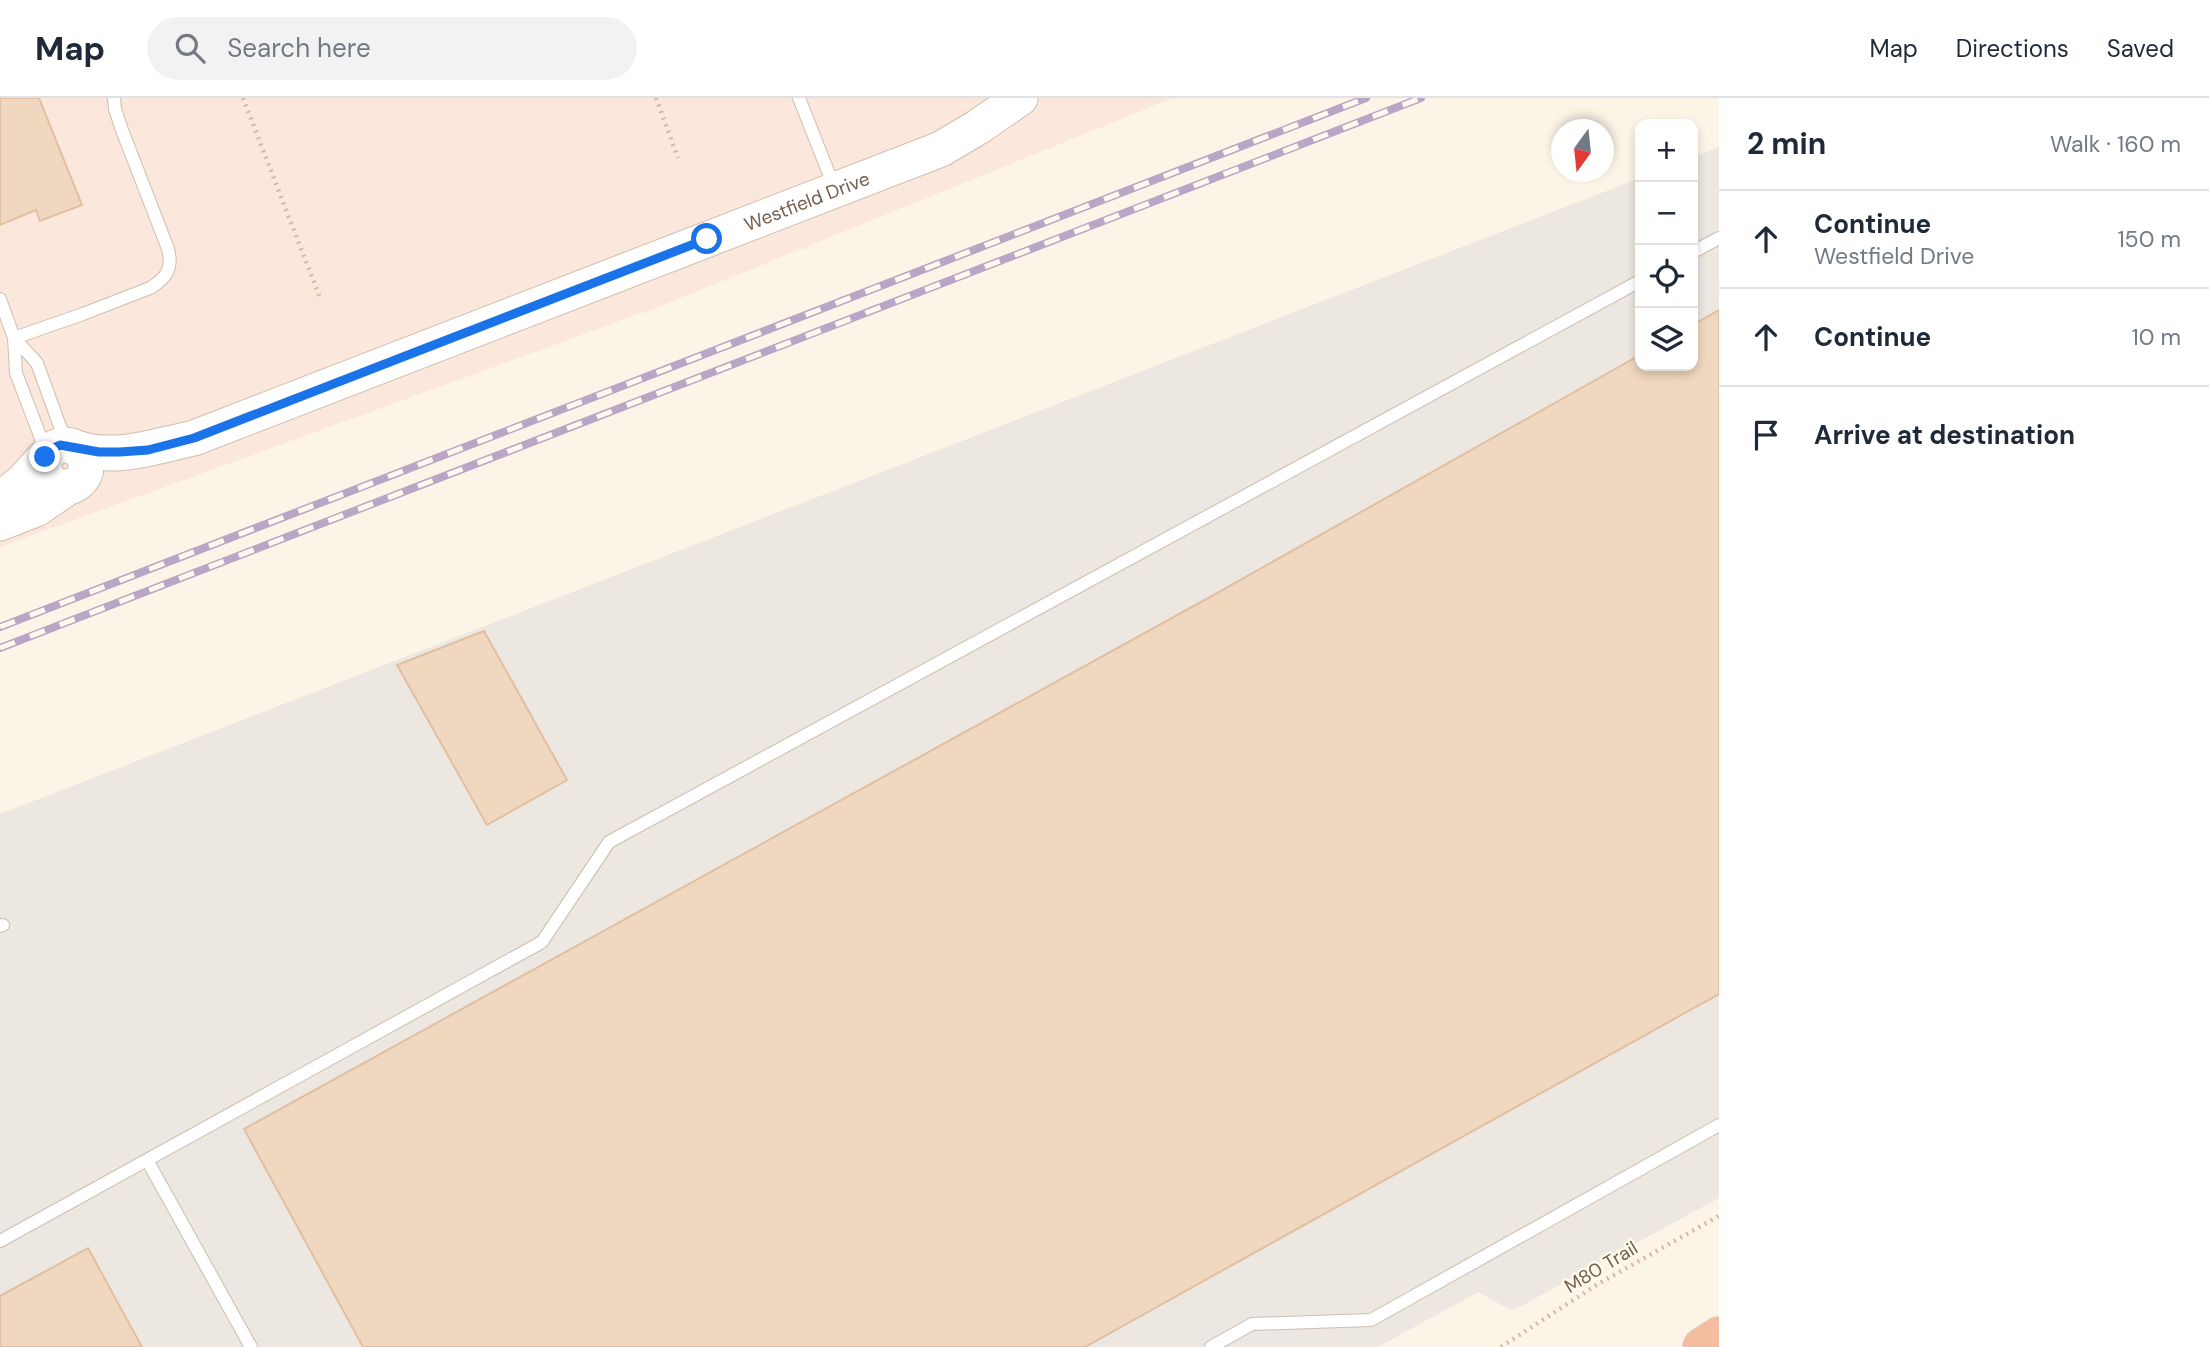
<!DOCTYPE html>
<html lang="en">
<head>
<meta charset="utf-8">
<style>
	body { margin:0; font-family:"DM Sans",sans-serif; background:#f2f2f3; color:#1f2937 }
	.controls { position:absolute; right:21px; top:21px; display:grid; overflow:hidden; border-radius:14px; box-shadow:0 4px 10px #0003 }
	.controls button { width:63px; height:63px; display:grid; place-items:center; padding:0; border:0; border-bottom:2px solid #e0e1e3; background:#fff; color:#1f2937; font:35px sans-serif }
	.compass { position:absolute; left:1551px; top:21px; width:63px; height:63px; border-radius:50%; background:#fff; box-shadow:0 4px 10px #0003; rotate:195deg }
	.stop { position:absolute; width:21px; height:21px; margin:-16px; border:5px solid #1a73e8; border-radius:50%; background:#fff }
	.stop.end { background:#1a73e8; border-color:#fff; box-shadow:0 2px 7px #0008 }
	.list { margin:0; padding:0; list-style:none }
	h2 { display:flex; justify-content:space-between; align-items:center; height:91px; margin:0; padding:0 28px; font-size:30px }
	h2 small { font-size:23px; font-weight:400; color:#747a83 }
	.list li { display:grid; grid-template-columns:46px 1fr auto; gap:21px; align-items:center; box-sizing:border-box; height:98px; padding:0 28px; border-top:2px solid #e0e1e3 }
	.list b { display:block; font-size:26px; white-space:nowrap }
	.list p { margin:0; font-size:23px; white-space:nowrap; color:#747a83 }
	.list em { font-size:23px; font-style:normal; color:#747a83 }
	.icon { flex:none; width:38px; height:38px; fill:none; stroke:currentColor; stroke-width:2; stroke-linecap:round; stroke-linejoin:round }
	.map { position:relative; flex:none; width:1719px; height:1249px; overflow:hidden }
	header { display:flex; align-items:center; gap:42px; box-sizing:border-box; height:98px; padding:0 35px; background:#fff; border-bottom:2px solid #e0e1e3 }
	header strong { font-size:33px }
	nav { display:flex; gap:38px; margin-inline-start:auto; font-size:24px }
	.search { width:490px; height:63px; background:#f2f2f3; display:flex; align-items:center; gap:18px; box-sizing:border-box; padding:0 24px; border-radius:38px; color:#747a83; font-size:26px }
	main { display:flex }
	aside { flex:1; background:#fff }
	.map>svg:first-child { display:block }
	.commercial { fill:#fbe7db }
	.industrial { fill:#ece7e0 }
	.building { fill:#f0d7bf; stroke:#e2bfa0; stroke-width:2 }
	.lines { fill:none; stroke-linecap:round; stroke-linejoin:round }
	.lane-casing { stroke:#cdbead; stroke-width:14 }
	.secondary-casing { stroke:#d0bfaa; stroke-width:37 }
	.highway-casing { stroke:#dbd5d0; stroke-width:40 }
	.path { stroke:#d5baa2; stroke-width:4.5; stroke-dasharray:2 5; stroke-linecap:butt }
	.lane { stroke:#fff; stroke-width:12 }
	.secondary { stroke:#fff; stroke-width:35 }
	.highway { stroke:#f4bda0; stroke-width:38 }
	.rail-casing { stroke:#b9a5c5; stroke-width:8 }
	.rail { stroke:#fef9ed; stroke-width:5; stroke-dasharray:16; stroke-linecap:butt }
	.route { stroke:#1a73e8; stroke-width:9 }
	.labels { text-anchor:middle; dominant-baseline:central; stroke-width:5; stroke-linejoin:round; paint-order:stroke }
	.street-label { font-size:19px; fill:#755e4c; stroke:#fef9ed }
</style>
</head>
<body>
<header>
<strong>Map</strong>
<div class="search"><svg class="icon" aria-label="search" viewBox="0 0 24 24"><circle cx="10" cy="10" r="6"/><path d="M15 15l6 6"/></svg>Search here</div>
<nav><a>Map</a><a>Directions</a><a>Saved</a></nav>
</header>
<main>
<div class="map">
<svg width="1719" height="1249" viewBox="0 0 1719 1249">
	<rect width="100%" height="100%" fill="#fcf5e7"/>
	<path class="commercial" d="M0 0H1173L658 209 0 449Z"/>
	<path class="industrial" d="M1719 49V1100L1512 1213 1478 1194 1378 1249H0V716L1640 80V268H1693V59Z"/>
	<path class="building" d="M0 0H39L82 107 40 123 36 112 0 127Z
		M1719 212V896L1085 1249H363L244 1031 1210 499 1640 257V268H1693V227Z
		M484 533 567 682 487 727 397 567Z
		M88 1150 142 1249H0V1198Z"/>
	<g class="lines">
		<defs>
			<path id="lane" d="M799 0 835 91
				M1693 154 1719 140
				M0 201 14 240 37 265 62 334 71 348
				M14 240 83 216 150 190C167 180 173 170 168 151L122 32 115 11 114 0
				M14 240 16 275 47 356
				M0 828 3 827
				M147 1062 251 1249
				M0 1143 542 844 609 744 1640 183
				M1211 1249 1252 1226 1371 1222 1719 1027"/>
			<g id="secondary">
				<circle cx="65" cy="368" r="21"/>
				<path id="s1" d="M76 350C115 363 156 348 194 340L941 51 978 29 1020 0"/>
				<path d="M0 402 23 383 45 359"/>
				<path d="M0 425 36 411 67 390"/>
			</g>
			<path id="highway" d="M1702 1249 1719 1238"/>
		</defs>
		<use href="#lane" class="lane-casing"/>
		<use href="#secondary" class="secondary-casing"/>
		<use href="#highway" class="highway-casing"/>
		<path class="path" d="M243 0 320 200
			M656 0 678 60
			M1501 1249 1598 1186 1719 1118"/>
		<use href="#lane" class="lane"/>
		<use href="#secondary" class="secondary"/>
		<use href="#highway" class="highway"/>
		<defs>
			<path id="rail" d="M0 529 1366 0
				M0 550 1421 0"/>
		</defs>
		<use href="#rail" class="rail-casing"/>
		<use href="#rail" class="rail"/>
	</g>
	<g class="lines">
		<path class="route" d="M45 359 50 352 60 347 99 354H120L148 352 194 340 707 141"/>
	</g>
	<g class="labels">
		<g class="street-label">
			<text stroke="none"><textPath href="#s1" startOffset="777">Westfield Drive</textPath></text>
			<text transform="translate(1601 1169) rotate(-31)">M80 Trail</text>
		</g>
	</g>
</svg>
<div class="controls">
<button>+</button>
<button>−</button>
<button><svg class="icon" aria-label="locate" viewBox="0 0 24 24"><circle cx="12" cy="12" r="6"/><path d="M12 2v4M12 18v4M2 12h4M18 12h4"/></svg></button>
<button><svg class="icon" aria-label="layers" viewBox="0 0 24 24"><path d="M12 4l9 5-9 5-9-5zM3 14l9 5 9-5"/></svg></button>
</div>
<svg class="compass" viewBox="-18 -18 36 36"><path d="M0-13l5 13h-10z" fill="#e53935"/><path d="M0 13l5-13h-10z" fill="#747a83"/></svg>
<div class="stop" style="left:707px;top:141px"></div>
<div class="stop end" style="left:45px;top:359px"></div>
</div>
<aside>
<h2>2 min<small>Walk · 160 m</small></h2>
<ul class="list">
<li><svg class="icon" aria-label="ahead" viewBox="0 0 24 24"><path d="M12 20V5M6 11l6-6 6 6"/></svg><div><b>Continue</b><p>Westfield Drive</p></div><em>150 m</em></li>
<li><svg class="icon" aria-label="ahead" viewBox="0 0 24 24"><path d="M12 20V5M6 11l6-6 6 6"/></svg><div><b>Continue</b></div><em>10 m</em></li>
<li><svg class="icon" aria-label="arrive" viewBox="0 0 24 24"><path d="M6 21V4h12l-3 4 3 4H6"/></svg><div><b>Arrive at destination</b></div></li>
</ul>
</aside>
</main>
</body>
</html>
